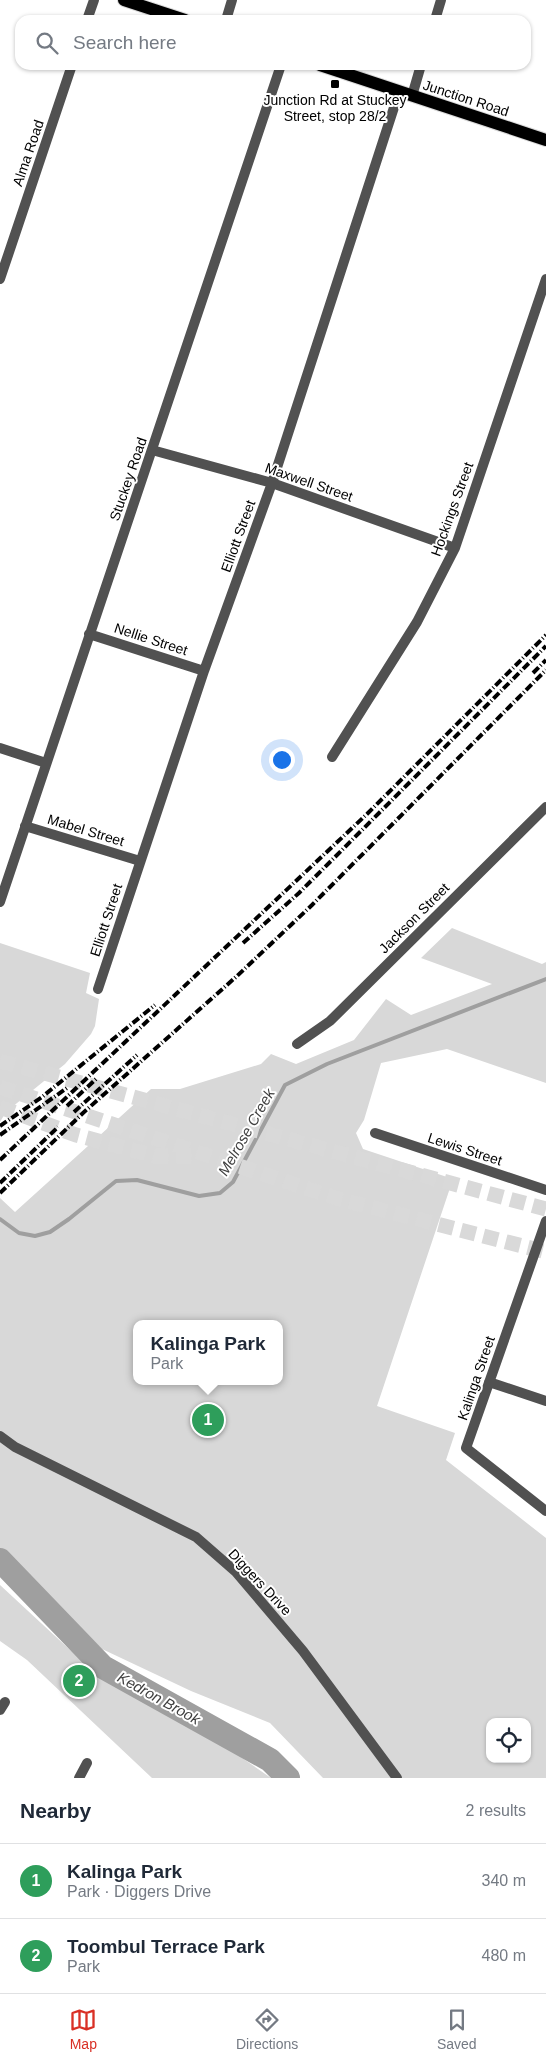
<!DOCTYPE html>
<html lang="en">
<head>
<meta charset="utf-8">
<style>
	body { margin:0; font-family:Helvetica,sans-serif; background:#f6f6f7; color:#1f2937 }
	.controls { position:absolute; right:15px; bottom:15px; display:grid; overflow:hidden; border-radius:10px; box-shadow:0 1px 4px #0004 }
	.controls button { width:45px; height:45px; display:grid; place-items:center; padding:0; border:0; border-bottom:1px solid #e0e1e3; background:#fff; color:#1f2937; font:25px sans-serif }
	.you { position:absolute; left:281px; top:759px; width:18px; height:18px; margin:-12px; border:4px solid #fff; border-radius:50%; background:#1a73e8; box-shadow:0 0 0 8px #1a73e833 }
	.badge { display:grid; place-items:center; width:32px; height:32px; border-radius:50%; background:#d93025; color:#fff; font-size:16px; font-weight:700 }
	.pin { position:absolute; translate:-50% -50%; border:2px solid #fff; box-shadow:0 1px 5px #0006 }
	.popup { position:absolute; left:133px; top:1320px; width:150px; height:65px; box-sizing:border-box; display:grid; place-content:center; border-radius:10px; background:#fff; filter:drop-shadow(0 1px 4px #0005); font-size:16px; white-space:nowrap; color:#747a83 }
	.popup b { font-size:19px; color:#1f2937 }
	.popup::after { content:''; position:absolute; left:50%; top:100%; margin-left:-10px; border:10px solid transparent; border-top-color:#fff }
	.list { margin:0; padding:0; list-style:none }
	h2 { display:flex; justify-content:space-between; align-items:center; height:65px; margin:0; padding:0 20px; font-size:21px }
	h2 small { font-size:16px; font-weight:400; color:#747a83 }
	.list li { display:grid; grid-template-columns:32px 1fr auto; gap:15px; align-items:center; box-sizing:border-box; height:75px; padding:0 20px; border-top:1px solid #e0e1e3 }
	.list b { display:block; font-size:19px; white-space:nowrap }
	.list p { margin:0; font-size:16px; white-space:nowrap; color:#747a83 }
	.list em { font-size:16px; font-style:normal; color:#747a83 }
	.icon { flex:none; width:28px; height:28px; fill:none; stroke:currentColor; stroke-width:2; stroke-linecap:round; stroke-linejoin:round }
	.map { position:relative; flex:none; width:546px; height:1778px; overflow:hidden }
	.search { position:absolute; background:#fff; box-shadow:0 1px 4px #0004; left:15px; right:15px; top:15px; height:55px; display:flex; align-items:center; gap:12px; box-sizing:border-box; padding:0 18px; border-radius:15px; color:#747a83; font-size:19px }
	.sheet { height:215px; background:#fff }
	nav { display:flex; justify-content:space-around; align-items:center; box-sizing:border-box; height:70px; border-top:1px solid #e0e1e3; background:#fff; font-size:14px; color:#747a83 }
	nav a { display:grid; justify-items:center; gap:2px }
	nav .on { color:#d93025 }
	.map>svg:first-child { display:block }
	.green { fill:#d8d8d8; fill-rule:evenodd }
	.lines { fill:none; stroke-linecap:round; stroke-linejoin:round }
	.stream { stroke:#9f9f9f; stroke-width:4 }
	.river { stroke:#9f9f9f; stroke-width:24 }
	.highway-tunnel { stroke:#d9d9d9; stroke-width:15; stroke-dasharray:15 8; stroke-linecap:butt }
	.primary-casing { stroke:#dbdbdb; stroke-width:14 }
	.street { stroke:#515151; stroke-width:10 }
	.primary { stroke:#000; stroke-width:12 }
	.rail { stroke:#000; stroke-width:4; stroke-dasharray:8 2.5 1 2.5; stroke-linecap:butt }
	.poi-dot { fill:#000; stroke:#fff; stroke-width:2 }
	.labels { text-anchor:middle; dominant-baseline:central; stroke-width:4; stroke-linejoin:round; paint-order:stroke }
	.street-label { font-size:14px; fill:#000; stroke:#fff }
	.poi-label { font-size:14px; fill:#000; stroke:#fff }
	.water-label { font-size:15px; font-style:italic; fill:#404040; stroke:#fff }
</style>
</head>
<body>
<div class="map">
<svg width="546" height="1778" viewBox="0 0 546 1778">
	<rect width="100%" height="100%" fill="#fff"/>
	<path class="green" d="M452 928 542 964 546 962V1083L447 1049 381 1063 364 1120 356 1133 363 1149 453 1179 377 1406 455 1433 446 1460 546 1538V1778H323L270 1723 191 1691 102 1649 0 1550V1198L15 1212 151 1089H180L261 1064 271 1054 296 1064 354 1040 386 999 411 1015 492 984 421 958ZM137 1324H279V1381H137ZM490 1722H527V1759H490Z
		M0 943 90 973 86 993 99 999 95 1026 91 1034 65 1064 6 1112 0 1122Z
		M0 1585 96 1674 219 1742 271 1778H152L27 1660 0 1641Z"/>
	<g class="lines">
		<path class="stream" d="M0 1219 19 1233 35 1236 50 1232 69 1219 116 1181 137 1180 199 1196 220 1193 233 1182 285 1085 327 1064 546 979"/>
		<path class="river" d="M0 1560 103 1667 270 1760 288 1778"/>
		<path class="highway-tunnel" d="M0 1061 546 1209
			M0 1087 339 1199 546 1252
			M0 1107 76 1135 155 1156H198"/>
		<defs>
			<path id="primary" d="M124 0 185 20
				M320 65 546 140"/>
		</defs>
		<use href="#primary" class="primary-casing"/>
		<path class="street" d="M87 20 94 0
			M226 20 232 0
			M435 20 441 0
			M412 96 421 65
			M0 279 72 65
			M152 450 272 483 455 548
			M89 634 204 671
			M0 748 46 763
			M332 757 417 622 455 548 546 279
			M25 826 140 861
			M0 902 281 65
			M98 989 204 671 272 483 399 92
			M297 1044 330 1021 546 807
			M375 1133 546 1190
			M546 1221 466 1448 546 1511
			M489 1382 546 1401
			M0 1436 15 1447 196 1537 236 1572 303 1651 397 1778
			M0 1710 5 1702
			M79 1778 87 1763"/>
		<use href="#primary" class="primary"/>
		<path class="rail" d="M533 673 546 660
			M243 943 299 893 546 646
			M67 1106 96 1079
			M74 1112 137 1055
			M0 1126 42 1097 155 1005
			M0 1135 67 1088
			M0 1160 367 814 546 635
			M0 1183 58 1127
			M0 1193 83 1113 237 976 312 905 546 670"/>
	</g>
	<rect class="poi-dot" x="330" y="79" width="10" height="10" rx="2.5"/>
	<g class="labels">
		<g class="street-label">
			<text transform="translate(466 98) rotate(18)">Junction Road</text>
			<text transform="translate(28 153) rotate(-71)">Alma Road</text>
			<text transform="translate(128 479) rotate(-71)">Stuckey Road</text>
			<text transform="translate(309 482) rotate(19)">Maxwell Street</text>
			<text transform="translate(452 509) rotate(-70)">Hockings Street</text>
			<text transform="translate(238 536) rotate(-70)">Elliott Street</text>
			<text transform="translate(151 639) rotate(18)">Nellie Street</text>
			<text transform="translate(86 830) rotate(17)">Mabel Street</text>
			<text transform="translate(414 918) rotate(-45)">Jackson Street</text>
			<text transform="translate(106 920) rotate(-72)">Elliott Street</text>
			<text transform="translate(465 1149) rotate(18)">Lewis Street</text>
			<text transform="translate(476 1378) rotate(-71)">Kalinga Street</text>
			<text transform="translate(260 1582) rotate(47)">Diggers Drive</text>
		</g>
		<g class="poi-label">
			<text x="335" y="100">Junction Rd at Stuckey<tspan x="335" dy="16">Street, stop 28/2</tspan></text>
		</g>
		<g class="water-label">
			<text transform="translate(246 1132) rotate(-60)">Melrose Creek</text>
			<text transform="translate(159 1698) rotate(29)">Kedron Brook</text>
		</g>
	</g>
</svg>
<div class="controls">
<button><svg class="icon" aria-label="locate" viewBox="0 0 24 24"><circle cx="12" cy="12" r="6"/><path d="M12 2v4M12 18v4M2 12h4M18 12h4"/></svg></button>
</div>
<div class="you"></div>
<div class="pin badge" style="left:208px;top:1420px;background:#2e9e5b">1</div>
<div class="popup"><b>Kalinga Park</b>Park</div>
<div class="pin badge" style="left:79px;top:1681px;background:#2e9e5b">2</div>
<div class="search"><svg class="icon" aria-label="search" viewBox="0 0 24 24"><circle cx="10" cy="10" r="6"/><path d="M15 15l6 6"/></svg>Search here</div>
</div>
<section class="sheet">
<h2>Nearby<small>2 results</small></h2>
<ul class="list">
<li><span class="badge" style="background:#2e9e5b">1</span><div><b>Kalinga Park</b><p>Park · Diggers Drive</p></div><em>340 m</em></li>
<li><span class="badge" style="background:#2e9e5b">2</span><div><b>Toombul Terrace Park</b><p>Park</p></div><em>480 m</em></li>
</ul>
</section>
<nav>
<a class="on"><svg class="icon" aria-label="map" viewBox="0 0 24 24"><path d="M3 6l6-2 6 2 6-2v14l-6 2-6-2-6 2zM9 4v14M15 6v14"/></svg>Map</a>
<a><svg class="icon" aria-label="directions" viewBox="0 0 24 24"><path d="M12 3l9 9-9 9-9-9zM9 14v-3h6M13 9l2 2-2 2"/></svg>Directions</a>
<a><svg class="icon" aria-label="saved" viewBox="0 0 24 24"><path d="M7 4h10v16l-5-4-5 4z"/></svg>Saved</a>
</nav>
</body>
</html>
